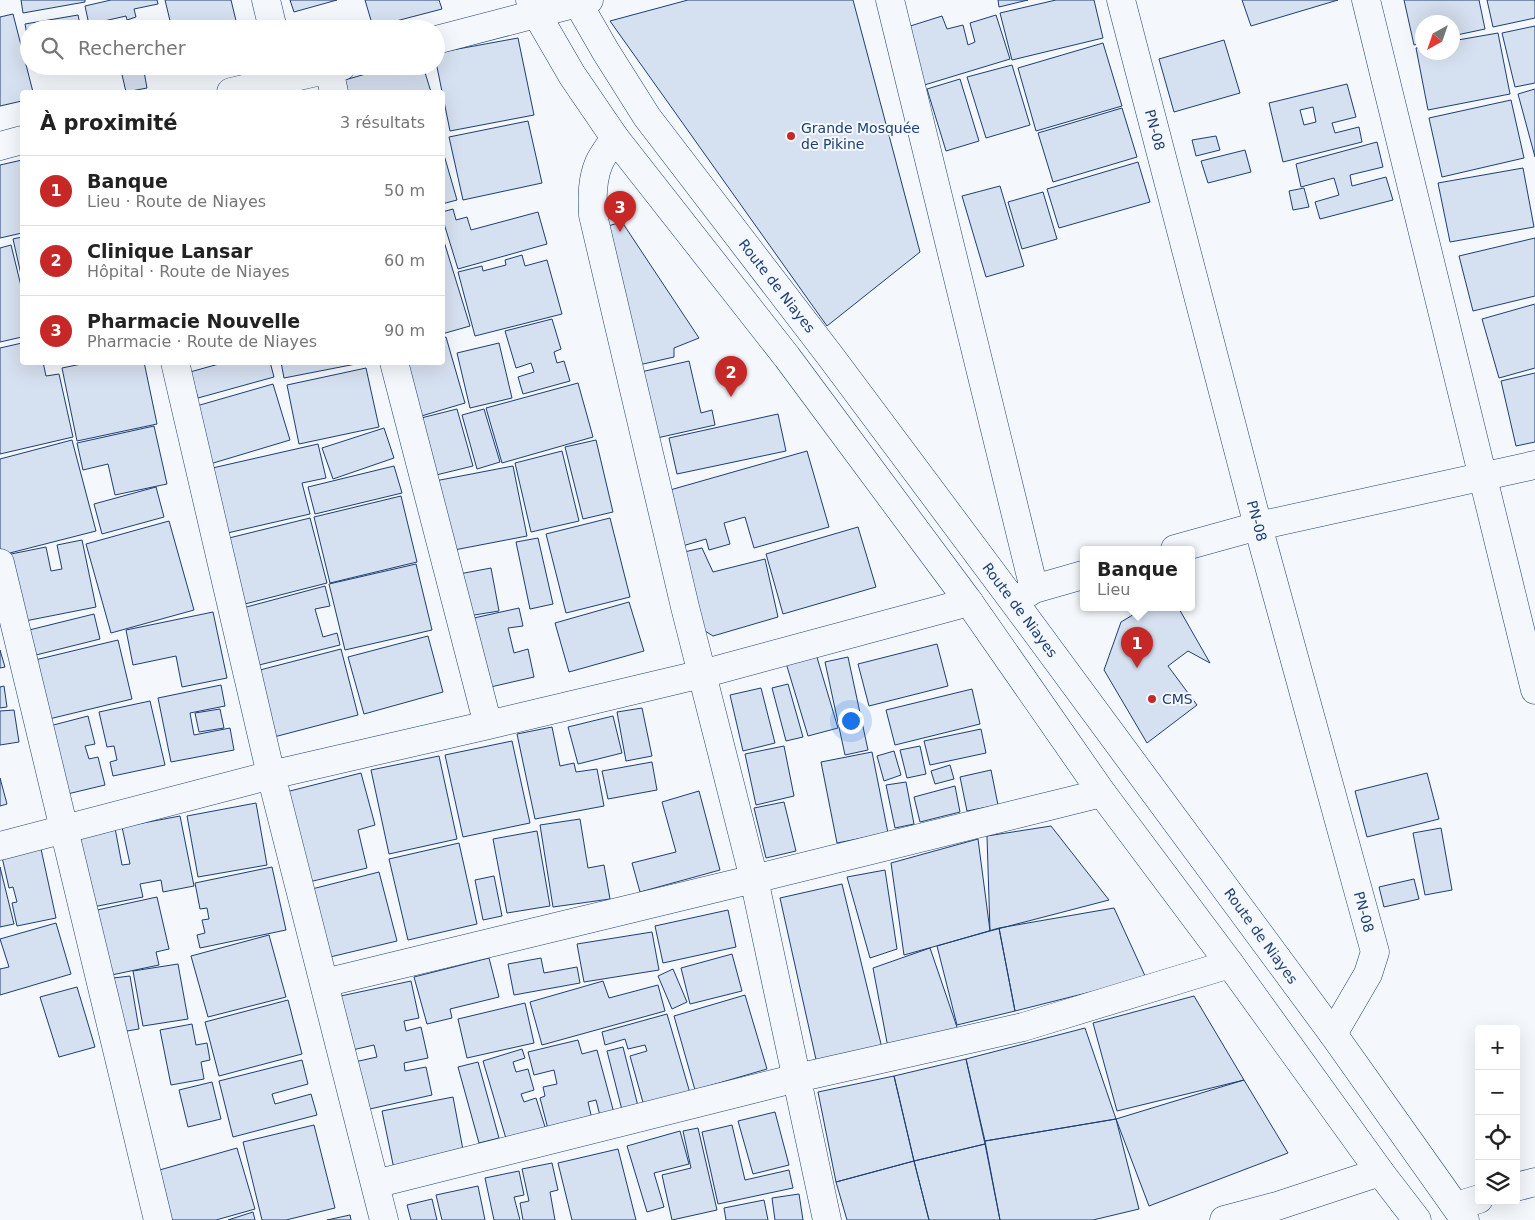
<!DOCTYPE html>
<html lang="fr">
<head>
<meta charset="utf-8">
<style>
	body { margin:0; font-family:"DejaVu Sans",sans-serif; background:#f6f6f6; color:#222 }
	.controls { position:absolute; right:15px; bottom:15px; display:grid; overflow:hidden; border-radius:5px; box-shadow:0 5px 20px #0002 }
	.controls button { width:45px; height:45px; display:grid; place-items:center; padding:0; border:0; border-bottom:1px solid #e0e0e0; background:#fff; color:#222; font:25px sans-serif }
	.compass { position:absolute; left:1415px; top:15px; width:45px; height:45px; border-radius:50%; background:#fff; box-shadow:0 5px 20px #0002; rotate:220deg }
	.you { position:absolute; left:850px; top:720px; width:18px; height:18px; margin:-12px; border:4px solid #fff; border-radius:50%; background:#1a73e8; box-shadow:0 0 0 8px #1a73e833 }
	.badge { display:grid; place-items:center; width:32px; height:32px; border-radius:50%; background:#c62828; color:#fff; font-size:16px; font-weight:700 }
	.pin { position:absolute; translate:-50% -41px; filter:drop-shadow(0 1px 2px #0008) }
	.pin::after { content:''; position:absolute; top:26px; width:18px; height:15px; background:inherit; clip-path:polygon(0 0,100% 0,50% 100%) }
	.popup { position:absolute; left:1080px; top:546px; width:115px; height:65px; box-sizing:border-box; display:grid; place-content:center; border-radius:5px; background:#fff; filter:drop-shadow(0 1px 4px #0005); font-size:16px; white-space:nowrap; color:#767676 }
	.popup b { font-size:19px; color:#222 }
	.popup::after { content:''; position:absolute; left:50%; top:100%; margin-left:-10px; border:10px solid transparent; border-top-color:#fff }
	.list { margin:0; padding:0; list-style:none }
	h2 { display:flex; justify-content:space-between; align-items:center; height:65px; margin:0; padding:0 20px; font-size:21px }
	h2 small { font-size:16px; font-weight:400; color:#767676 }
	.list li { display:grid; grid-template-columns:32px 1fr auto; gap:15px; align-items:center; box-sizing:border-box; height:70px; padding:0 20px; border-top:1px solid #e0e0e0 }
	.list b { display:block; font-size:19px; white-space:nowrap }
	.list p { margin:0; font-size:16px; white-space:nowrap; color:#767676 }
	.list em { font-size:16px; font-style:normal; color:#767676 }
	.icon { flex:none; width:28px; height:28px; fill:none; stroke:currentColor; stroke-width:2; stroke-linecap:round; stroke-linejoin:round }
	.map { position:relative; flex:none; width:1535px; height:1220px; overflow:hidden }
	.search { position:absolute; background:#fff; box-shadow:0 5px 20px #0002; left:20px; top:20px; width:425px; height:55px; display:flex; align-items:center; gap:12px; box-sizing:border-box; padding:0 18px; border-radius:28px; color:#767676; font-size:19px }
	.panel { position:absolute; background:#fff; box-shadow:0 5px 20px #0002; left:20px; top:90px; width:425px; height:275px; border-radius:5px }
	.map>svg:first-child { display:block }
	.building { fill:#d5e0f0; stroke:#1d3f73; fill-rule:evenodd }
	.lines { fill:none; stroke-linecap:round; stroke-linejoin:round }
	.minor-casing { stroke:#1d3f73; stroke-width:29 }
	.major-casing { stroke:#1d3f73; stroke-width:29 }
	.minor { stroke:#f4f7fb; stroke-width:28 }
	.major { stroke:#f4f7fb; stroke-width:28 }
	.poi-dot { fill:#c62828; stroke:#f4f7fb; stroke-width:2 }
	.labels { text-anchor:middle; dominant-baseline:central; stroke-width:4; stroke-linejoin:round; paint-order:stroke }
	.poi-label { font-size:14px; fill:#1d3f73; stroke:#f4f7fb; text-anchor:start }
	.street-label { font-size:14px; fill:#1d3f73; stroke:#f4f7fb }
</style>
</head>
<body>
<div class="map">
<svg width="1535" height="1220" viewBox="0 0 1535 1220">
	<rect width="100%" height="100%" fill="#f4f7fb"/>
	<path class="building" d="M21 0H85V2L23 13Z
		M111 0H157L158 4 134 9 136 17 127 20 126 16 104 21 106 29H90L85 6Z
		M165 0H231L238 29H172Z
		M290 0H337L294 12Z
		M365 0H439L442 9 373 27Z
		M688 0H853L920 252 827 326 610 21Z
		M998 0H1028L999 7Z
		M1056 0H1094L1103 38 1012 60 1000 13Z
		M1242 0H1338L1251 26Z
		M1404 0H1479L1485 29 1452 36V22H1422V43L1414 45Z
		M1487 0H1535V18L1493 27Z
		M13 14 33 92H22V101L0 106V17Z
		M78 15 81 29H29V45L25 24Z
		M996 15 1010 59 921 86 904 28 942 16 947 29 963 25 968 45 975 42 970 23Z
		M1535 26V83L1515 87 1502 33Z
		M1498 33 1510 94 1428 110 1416 48 1422 47V52H1452V41Z
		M518 38 534 115 450 131 436 62V53Z
		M1224 40 1240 93 1174 112 1159 59Z
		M1103 43 1122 106 1036 131 1018 68Z
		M1012 65 1030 125 986 138 967 77Z
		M120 66H143L147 88 126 92Z
		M181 66H203L182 71Z
		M394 66H423L431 92H337L334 83Z
		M960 79 979 141 946 151 927 89Z
		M1347 84 1356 117 1332 123 1335 133 1359 127 1362 142 1283 162 1269 103ZM1313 107 1316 122 1304 125 1300 110Z
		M1535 89V157L1518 94Z
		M1511 100 1524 158 1442 177 1429 118Z
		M1122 108 1137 157 1053 182 1038 133Z
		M528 121 542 183 463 200 449 137Z
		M1216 136 1220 150 1196 156 1192 140Z
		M1377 142 1383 167 1350 175 1352 186 1386 177 1393 200 1320 219 1315 202 1339 195 1334 178 1301 187 1296 164Z
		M442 148 457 200 442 204Z
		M1245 150 1251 172 1208 183 1201 161Z
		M22 160V233L0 238V165Z
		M1138 162 1150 202 1059 228 1047 189Z
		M1523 168 1534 227 1450 242 1438 183Z
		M1000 186 1024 266 986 277 962 196Z
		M1304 188 1309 207 1293 210 1289 191Z
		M1043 192 1057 239 1022 249 1008 202Z
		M453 209 456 220 467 217 471 230 538 212 547 244 458 269 442 217V212Z
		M622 222 699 338 674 348V357L630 367 597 229Z
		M442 235 470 326 442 334Z
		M22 237V279L13 239Z
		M1535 238V296L1473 311 1459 256Z
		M11 245 22 290V337L0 342V248Z
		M522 255 525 266 547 260 562 314 475 336 458 272 482 266 483 271 506 265 505 260Z
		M1535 304V368L1499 378 1482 319Z
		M552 319 561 349 554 352 557 363 564 361 570 381 523 394 518 377 534 372 531 363 516 368 505 331Z
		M446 337 465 403 418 417 403 362H442V338Z
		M22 343V362H43L46 376 59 374 73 437 0 454V348Z
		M499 343 512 398 470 408 457 353Z
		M689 361 701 413 712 410 715 425 648 440 632 374Z
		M91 362H144L157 424 77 441 62 368Z
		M226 362H270L274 377 198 398 190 372Z
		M281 362H361V363L284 378Z
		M366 368 379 427 299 444 287 385Z
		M1535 373V442L1516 446 1501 381Z
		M578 383 593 437 502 463 486 408Z
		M273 384 290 440 210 464 193 407Z
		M457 409 473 466 432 476 417 419Z
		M484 409 500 462 477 469 462 415Z
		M778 414 786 451 677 474 669 438Z
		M154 426 167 484 115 495 108 464 83 470 77 443Z
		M384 428 394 458 333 479 322 448Z
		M72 440 96 531 2 555 0 548V459Z
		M596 440 613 512 583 519 565 447Z
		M318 444 326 478 302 483 310 514 223 534 208 469Z
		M562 451 579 521 531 532 515 463Z
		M807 451 829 527 754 548 745 517 724 523 730 544 709 550 706 539 679 547 663 492Z
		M394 466 402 493 315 514 308 487Z
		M513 466 527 536 449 551 435 481Z
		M156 487 164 517 102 534 94 504Z
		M401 496 417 562 330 583 314 517Z
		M310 518 327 583 241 605 225 539Z
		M610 518 630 597 566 613 546 534Z
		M169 521 194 610 111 633 86 544Z
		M858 527 876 587 783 614 766 554Z
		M538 538 553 604 530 609 516 542Z
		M82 540 96 607 15 623 1 556 46 547 51 571 62 569 57 545Z
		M702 548 713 572 765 559 778 617 713 636 694 624 675 554Z
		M416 564 432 630 345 650 329 584Z
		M491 568 499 611 462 617 454 575Z
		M325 586 330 606 315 609 323 637 337 633 340 645 255 666 239 609Z
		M629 602 644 651 569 672 555 623Z
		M1146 607H1178L1210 663 1188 651 1168 666 1197 705 1147 743 1104 670 1121 622Z
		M519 608 523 626 508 628 514 653 528 649 534 677 482 689 465 620Z
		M213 612 227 678 182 687 176 656 133 665 126 630Z
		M94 614 100 639 28 657 21 632Z
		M428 636 443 692 364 714 348 657Z
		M118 640 132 699 49 719 35 660Z
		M937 644 948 686 869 706 858 664Z
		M341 649 358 715 274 737 256 671Z
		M0 650 5 667 0 668Z
		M816 654 838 728 808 736 786 663Z
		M848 657 868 750 845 755 825 662Z
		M788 684 803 737 786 741 772 688Z
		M221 685 225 706 190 713 194 735 230 728 234 750 171 762 158 698Z
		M4 686 7 707 0 708V687Z
		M761 688 775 743 743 751 730 695Z
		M972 689 980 724 895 745 886 710Z
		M150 701 165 765 113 776 110 762 117 760 114 746 107 747 99 712Z
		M642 708 652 756 626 761 617 712Z
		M220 709 224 728 199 732 195 713Z
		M14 710 19 742 0 745V711Z
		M88 716 95 744 85 746 89 759 98 757 105 785 59 796 42 728Z
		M613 716 622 753 578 764 568 727Z
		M552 727 560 766 574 763 576 772 597 769 604 806 535 819 517 734Z
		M981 729 986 753 930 765 924 741Z
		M512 741 530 823 463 837 445 755Z
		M784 746 794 796 756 805 745 754Z
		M920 746 926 774 907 778 900 750Z
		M894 751 901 775 884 781 877 756Z
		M872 752 888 833 837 843 821 762Z
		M439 756 457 839 389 854 371 770Z
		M652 762 657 790 608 799 602 771Z
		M950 765 954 779 935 784 931 771Z
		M991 770 998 805 967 811 960 777Z
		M361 773 375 825 358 830 367 868 309 882 286 792Z
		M1427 773 1439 819 1367 837 1355 791Z
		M0 778 7 804 0 806Z
		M906 782 914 824 895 828 886 785Z
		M955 786 960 812 920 822 914 797Z
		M699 791 720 870 640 892 632 863 676 852 662 802Z
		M784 802 796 851 766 858 754 808Z
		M256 803 267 865 198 877 187 816Z
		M180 816 194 886 163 892 161 880 140 884 143 897 88 908 73 837 115 828 122 865 130 864 122 827Z
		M580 819 588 868 604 865 610 899 553 907 540 825Z
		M1051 826 1109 900 990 931 987 836Z
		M1441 828 1452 890 1425 895 1413 833Z
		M537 831 550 906 507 913 493 839Z
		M978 839 990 931 904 955 891 863Z
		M459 843 477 924 408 940 389 859Z
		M41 849 56 918 17 926 12 903 17 902 13 887 9 888 2 857Z
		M0 867 14 924 0 927Z
		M272 867 286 930 200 948 197 935 205 933 202 920 209 919 207 908 200 909 195 883Z
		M885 870 897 949 870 958 847 877Z
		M379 872 397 941 330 957 312 889Z
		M494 876 502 916 483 920 475 880Z
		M1414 879 1419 899 1384 907 1379 887Z
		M842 884 882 1048 817 1064 780 898Z
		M157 897 169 949 156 952 159 965 102 977 88 912Z
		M1114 908 1146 978 1015 1011 999 928Z
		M728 910 736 947 663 963 655 926Z
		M56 923 71 974 0 995V969L9 967 0 939Z
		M999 928 1015 1011 957 1025 937 946Z
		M652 932 659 970 584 982 577 944Z
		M269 935 286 997 208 1017 191 956Z
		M930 948 959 1033 889 1053 873 968Z
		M732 954 742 991 690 1004 681 968Z
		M489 958 499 997 450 1009 452 1018 427 1024 414 977Z
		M541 958 544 973 577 967 580 983 514 995 508 964Z
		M178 964 188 1019 143 1026 133 971Z
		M673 969 687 1002 672 1009 658 976Z
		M130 976 139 1029 115 1033 105 979Z
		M411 981 419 1018 404 1021 406 1031 421 1027 428 1058 404 1063 405 1071 426 1067 432 1095 361 1111 350 1063 377 1057 374 1045 348 1051 336 997Z
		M603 981 609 998 658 985 665 1011 542 1045 530 1002Z
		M77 987 95 1047 59 1057 40 997Z
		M745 995 767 1069 695 1090 674 1016Z
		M1194 996 1244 1080 1117 1111 1093 1023Z
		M288 1000 302 1054 219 1076 205 1022Z
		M525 1003 534 1043 467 1058 458 1019Z
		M667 1014 690 1093 644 1106 630 1056 647 1051 645 1045 628 1049 625 1039 605 1045 602 1032Z
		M192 1024 196 1045 207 1043 210 1060 201 1062 204 1079 171 1085 160 1030Z
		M1085 1028 1116 1119 985 1141 966 1059Z
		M578 1040 582 1054 597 1050 614 1113 600 1116 596 1100 588 1102 592 1119 548 1129 540 1098 545 1096 543 1087 557 1084 554 1070 534 1075 528 1052Z
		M623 1047 638 1106 622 1110 607 1051Z
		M522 1049 525 1058 513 1062 516 1072 528 1069 534 1090 521 1094 524 1102 536 1098 546 1130 507 1142 483 1061Z
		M966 1059 985 1144 914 1161 894 1076Z
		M302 1060 308 1084 272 1094 275 1104 311 1094 317 1115 233 1137 219 1081Z
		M478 1062 499 1138 479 1143 458 1067Z
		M894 1076 914 1161 836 1182 818 1092Z
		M1244 1080 1288 1153 1149 1206 1116 1119Z
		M212 1082 221 1119 188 1127 179 1090Z
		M453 1097 464 1155 394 1169 382 1111Z
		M775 1112 789 1165 753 1174 738 1121Z
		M1116 1119 1139 1209 1093 1220H1000L985 1141Z
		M314 1125 335 1208 286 1220H262L243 1142Z
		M732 1125 745 1180 789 1170 793 1188 718 1204 702 1132Z
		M698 1128 717 1210 672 1220 662 1175 691 1168 683 1131Z
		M680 1131 689 1164 654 1173 664 1207 647 1212 627 1146Z
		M985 1144 1000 1220H929L914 1161Z
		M237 1148 255 1209 216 1220H171L156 1171Z
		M618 1149 636 1220H572L558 1163Z
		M914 1161 929 1220H847L836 1182Z
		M552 1163 558 1190 550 1192 555 1220H523L520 1203 529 1201 522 1169Z
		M519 1171 524 1195 514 1197 520 1220H494L485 1178Z
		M478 1186 485 1220H442L436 1195Z
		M799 1194 803 1220H775L772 1198Z
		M432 1199 437 1220H411L407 1205Z
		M764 1200 768 1220H726L724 1208Z
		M253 1212 255 1220H228Z
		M350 1215 351 1220H327Z"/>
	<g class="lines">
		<defs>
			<path id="minor" d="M266 0 273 29
				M890 0 1034 589
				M1121 0 1258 526 1375 952 1368 974 1333 1034
				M1366 0 1535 690
				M436 40 589 0
				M329 70 334 92
				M231 92 342 66
				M615 138C610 146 603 154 599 163 592 179 592 197 593 215L685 607 754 879 827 1220
				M0 146 22 140
				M175 362 271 775 384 1220
				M394 362 488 725
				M1175 549 1258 526 1535 465
				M0 563 158 1220
				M1020 598 1034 589 1083 575
				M0 846 271 775 488 725 702 674 969 602
				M324 983 754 879 1102 793
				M375 1184 797 1078 1023 1027 1230 964
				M1516 1187 1535 1182
				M1456 1206 1479 1199
				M1224 1220 1277 1206 1380 1172"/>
			<path id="major" d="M530 0 536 13 572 75 615 138 787 357 969 602 1102 793 1230 964 1380 1172 1417 1220
				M576 0 606 52 647 117 831 357 1014 602 1333 1034 1465 1220"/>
		</defs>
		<use href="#minor" class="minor-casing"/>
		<use href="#major" class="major-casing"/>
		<use href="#minor" class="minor"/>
		<use href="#major" class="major"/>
	</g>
	<g class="poi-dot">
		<circle cx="791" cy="136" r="5"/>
		<circle cx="1152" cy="699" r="5"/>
	</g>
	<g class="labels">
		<g class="poi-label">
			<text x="801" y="128">Grande Mosquée<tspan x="801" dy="16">de Pikine</tspan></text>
			<text x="1162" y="699">CMS</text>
		</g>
		<g class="street-label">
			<text transform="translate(1155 130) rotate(75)">PN-08</text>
			<text transform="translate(777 286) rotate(52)">Route de Niayes</text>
			<text transform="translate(1257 521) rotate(75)">PN-08</text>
			<text transform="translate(1020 610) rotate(53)">Route de Niayes</text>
			<text transform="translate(1364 912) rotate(75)">PN-08</text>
			<text transform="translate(1261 936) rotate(54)">Route de Niayes</text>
		</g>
	</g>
</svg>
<div class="controls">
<button>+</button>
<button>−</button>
<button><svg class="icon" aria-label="locate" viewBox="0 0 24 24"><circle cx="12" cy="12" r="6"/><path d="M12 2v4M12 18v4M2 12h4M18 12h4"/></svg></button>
<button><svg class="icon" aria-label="layers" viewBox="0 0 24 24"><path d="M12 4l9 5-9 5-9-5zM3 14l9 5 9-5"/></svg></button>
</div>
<svg class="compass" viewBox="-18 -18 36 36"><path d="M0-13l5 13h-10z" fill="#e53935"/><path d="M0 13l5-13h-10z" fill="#767676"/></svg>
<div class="you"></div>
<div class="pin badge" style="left:1137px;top:668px">1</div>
<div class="popup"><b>Banque</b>Lieu</div>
<div class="pin badge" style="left:731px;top:397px">2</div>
<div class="pin badge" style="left:620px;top:232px">3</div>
<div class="search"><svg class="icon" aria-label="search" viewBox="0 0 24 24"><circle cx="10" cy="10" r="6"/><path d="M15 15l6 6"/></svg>Rechercher</div>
<section class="panel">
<h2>À proximité<small>3 résultats</small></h2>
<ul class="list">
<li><span class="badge">1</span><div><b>Banque</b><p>Lieu · Route de Niayes</p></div><em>50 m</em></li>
<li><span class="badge">2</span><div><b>Clinique Lansar</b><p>Hôpital · Route de Niayes</p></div><em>60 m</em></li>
<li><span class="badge">3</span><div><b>Pharmacie Nouvelle</b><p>Pharmacie · Route de Niayes</p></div><em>90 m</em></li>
</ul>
</section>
</div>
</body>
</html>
